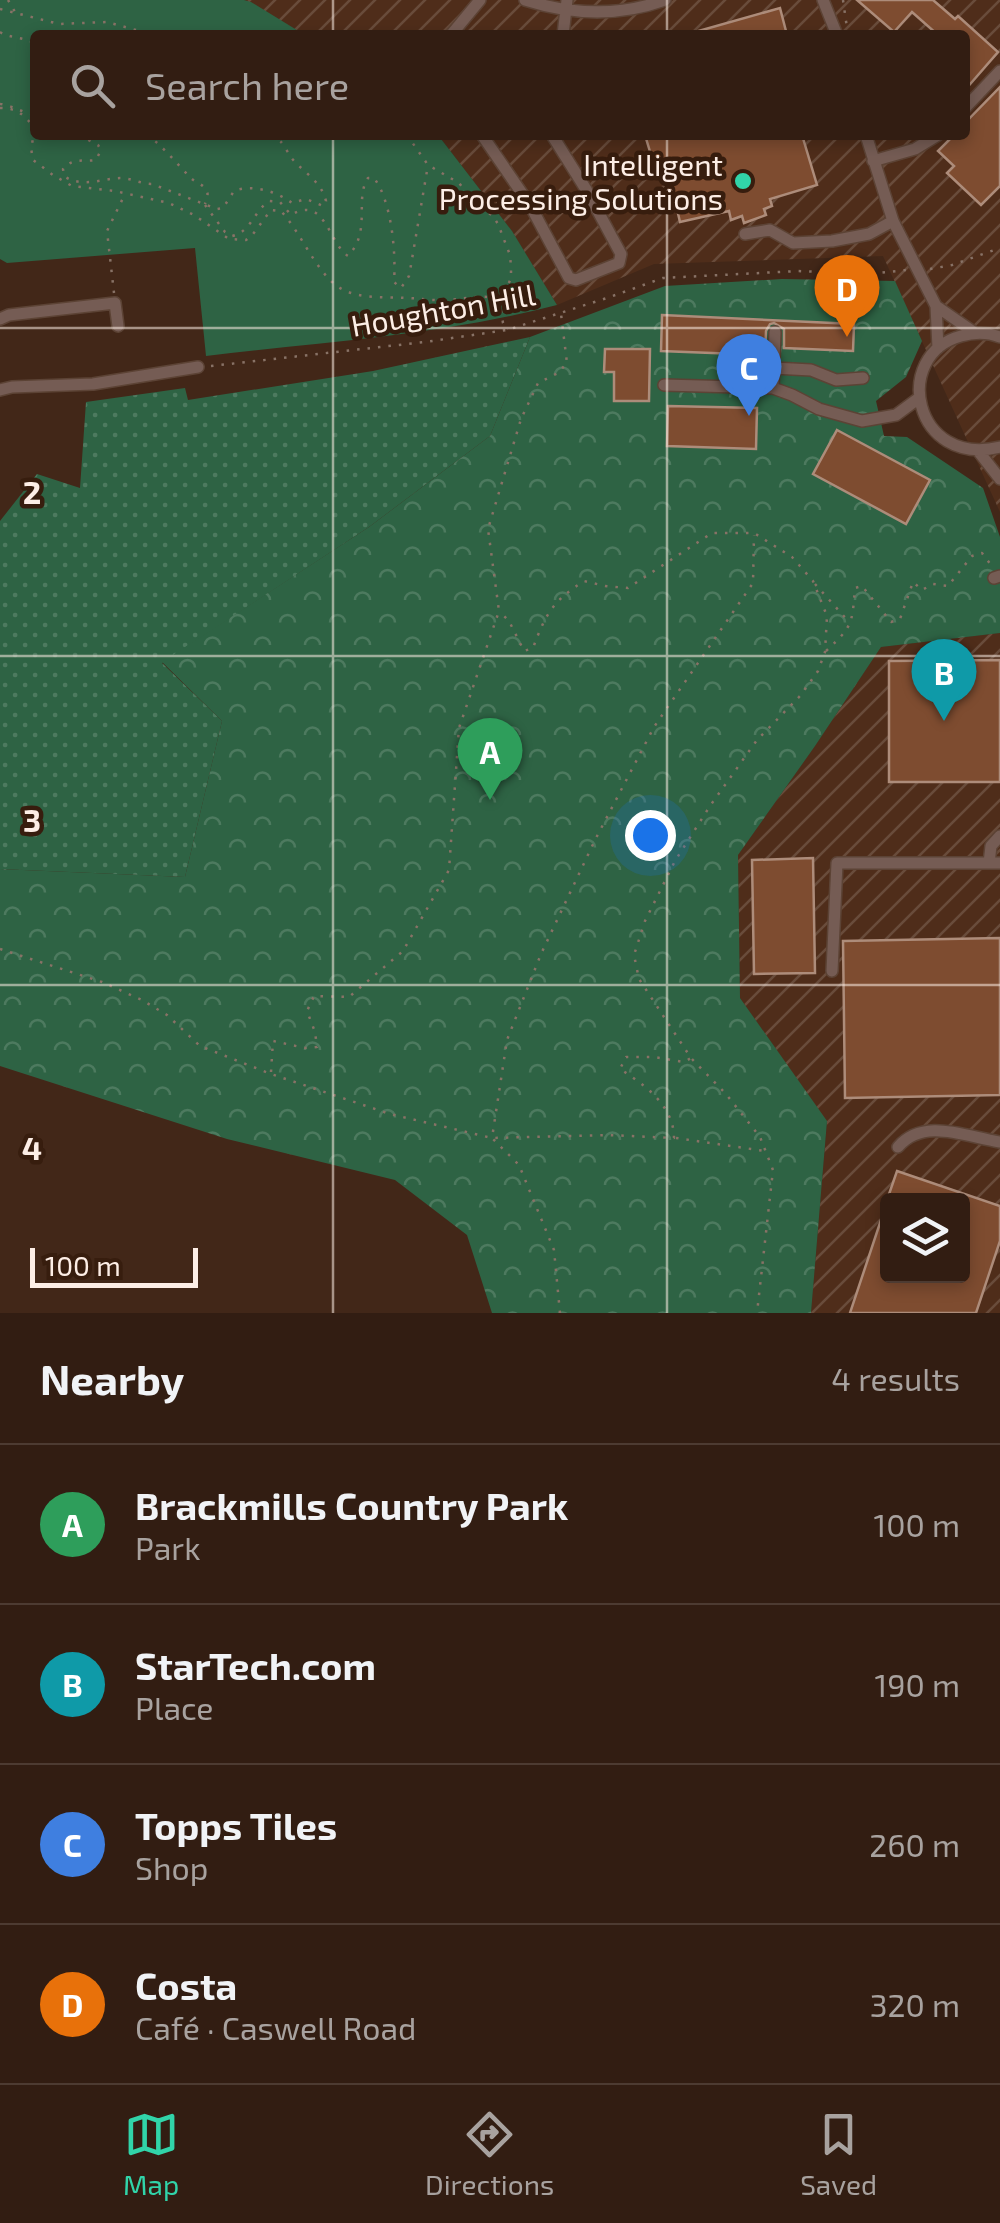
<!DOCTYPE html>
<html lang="en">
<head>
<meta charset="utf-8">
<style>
	body { margin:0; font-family:"Exo 2",sans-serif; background:#3d2a20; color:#f1f3f6 }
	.controls { position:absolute; right:30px; bottom:30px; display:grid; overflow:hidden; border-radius:10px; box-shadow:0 5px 15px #0003 }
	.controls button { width:90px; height:90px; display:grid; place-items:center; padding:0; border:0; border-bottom:2px solid #4d3b32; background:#321d12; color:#f1f3f6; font:50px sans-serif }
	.scale { position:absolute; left:30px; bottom:25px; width:168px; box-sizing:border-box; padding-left:10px; border:5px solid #fdeee6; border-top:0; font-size:28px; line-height:35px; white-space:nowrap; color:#fdeee6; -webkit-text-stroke:8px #371d0e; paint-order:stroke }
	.you { position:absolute; left:650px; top:835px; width:35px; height:35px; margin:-25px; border:8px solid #fff; border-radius:50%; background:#1a73e8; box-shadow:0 0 0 15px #1a73e833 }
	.badge { display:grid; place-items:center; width:65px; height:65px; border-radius:50%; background:#31d4a9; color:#fff; font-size:32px; font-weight:700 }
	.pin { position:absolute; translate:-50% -82px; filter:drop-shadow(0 2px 5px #0008) }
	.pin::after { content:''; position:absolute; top:52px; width:35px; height:30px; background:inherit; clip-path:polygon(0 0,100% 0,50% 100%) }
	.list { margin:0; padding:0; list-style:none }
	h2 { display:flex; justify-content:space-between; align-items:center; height:130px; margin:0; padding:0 40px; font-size:42px }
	h2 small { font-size:32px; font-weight:400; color:#a8a29f }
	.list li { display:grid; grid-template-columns:65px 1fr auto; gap:30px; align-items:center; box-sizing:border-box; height:160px; padding:0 40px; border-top:2px solid #4d3b32 }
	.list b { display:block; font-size:38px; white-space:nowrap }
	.list p { margin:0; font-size:32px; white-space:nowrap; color:#a8a29f }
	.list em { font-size:32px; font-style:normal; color:#a8a29f }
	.icon { flex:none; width:55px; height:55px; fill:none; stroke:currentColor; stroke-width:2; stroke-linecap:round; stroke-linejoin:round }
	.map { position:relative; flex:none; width:1000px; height:1313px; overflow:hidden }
	.search { position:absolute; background:#321d12; box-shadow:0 5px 15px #0003; left:30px; right:30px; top:30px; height:110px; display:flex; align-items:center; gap:25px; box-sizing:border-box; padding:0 35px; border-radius:10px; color:#a8a29f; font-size:38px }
	.sheet { height:770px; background:#321d12 }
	nav { display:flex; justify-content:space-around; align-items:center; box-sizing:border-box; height:140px; border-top:2px solid #4d3b32; background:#321d12; font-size:28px; color:#a8a29f }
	nav a { display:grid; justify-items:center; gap:5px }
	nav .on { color:#31d4a9 }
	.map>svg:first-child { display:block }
	.industrial { fill:url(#industrial-furrows); fill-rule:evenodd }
	.grass { fill:url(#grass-dots) }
	.forest { fill:url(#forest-crowns) }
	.garden { fill:#2e6344 }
	.building { fill:#7e4c30; stroke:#ad8c7a; stroke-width:2.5 }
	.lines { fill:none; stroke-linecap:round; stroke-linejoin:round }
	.minor-casing { stroke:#5c4335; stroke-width:14 }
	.path { stroke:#887266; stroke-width:2.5; stroke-dasharray:2.5 8; stroke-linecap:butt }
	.minor { stroke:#755c54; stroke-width:11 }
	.grid { fill:none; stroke:#fdeee6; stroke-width:2.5; stroke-opacity:0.55 }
	.poi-dot { fill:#31d4a9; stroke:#371d0e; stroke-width:4 }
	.labels { text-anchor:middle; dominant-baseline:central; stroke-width:9; stroke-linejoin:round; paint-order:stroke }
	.poi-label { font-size:30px; fill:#fdeee6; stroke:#371d0e; text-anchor:end }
	.street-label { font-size:30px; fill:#fdeee6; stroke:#371d0e }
	.grid-label { font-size:32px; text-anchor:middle; font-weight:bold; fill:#fdeee6; stroke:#371d0e; stroke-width:9; stroke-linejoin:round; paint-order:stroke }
</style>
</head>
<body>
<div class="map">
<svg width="1000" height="1313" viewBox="0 0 1000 1313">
	<defs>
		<pattern id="industrial-furrows" width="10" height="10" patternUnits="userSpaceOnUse" patternTransform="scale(2.5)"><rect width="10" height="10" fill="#4f2d1a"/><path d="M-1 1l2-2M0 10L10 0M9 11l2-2" fill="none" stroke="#694c3b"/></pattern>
		<pattern id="grass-dots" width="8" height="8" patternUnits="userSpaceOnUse" patternTransform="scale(2.5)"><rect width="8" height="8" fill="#2e6344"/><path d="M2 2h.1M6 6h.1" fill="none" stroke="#4d7a5f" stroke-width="1.8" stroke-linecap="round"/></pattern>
		<pattern id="forest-crowns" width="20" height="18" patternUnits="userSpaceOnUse" patternTransform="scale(2.5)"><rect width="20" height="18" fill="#2e6344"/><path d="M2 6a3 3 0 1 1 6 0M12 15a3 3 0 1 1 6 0" fill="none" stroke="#4d7a5f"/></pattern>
	</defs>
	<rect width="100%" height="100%" fill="#422718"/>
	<path class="industrial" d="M244 0H1000V512L883 256 654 264 557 305 511 230 438 135H965V35H305Z
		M1000 633V1313H811L827 1122 740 998 738 855 815 746 881 647ZM888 1200H962V1276H888Z"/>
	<path class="grass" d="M530 337 490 436 369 527 162 663 222 721 185 877 0 869V521L37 474 80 488 86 402 185 388 188 400 373 371Z"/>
	<path class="forest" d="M782 279 895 281 922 341 906 377 876 401 884 436 907 437 983 488 1000 537V633L881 647 815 746 738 855 740 998 827 1121 811 1313H492L467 1235 395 1180 227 1139 0 1066V869L185 877 222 721 162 662 369 527 490 436 530 337 665 286Z"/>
	<path class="garden" d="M0 0H244L251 2 305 35H35V135H438L512 231 557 305C443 335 323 342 206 356L195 248 7 263 0 259Z"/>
	<path class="building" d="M857 0H933L955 19 958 16 998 52 965 90V35H938L912 12 894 32Z
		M780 8 787 35H695V32Z
		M1000 87V186L981 205 947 173 954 166 938 151 954 135H965V123Z
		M645 135H802L817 185 770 199 772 206 764 209 766 215 744 223 742 216 731 220 729 211 680 222 669 175 658 178Z
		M662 315 854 324 853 351 784 348V329L774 323 770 324 766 331 765 355 661 351Z
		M605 349H650L649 401H614V372H604Z
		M668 406 757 408 756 449 667 446Z
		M837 430 930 480 906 524 813 474Z
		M1000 660V782H889V661Z
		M813 858 815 973 754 974 752 860Z
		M1000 938V1095L845 1098 843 941Z
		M897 1171 1000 1206V1241L976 1313H850L886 1205 888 1276H962V1200H887Z"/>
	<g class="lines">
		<defs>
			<path id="minor" d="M525 0C572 15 618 17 665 0
				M823 0 837 35
				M451 35 480 0
				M563 35 567 0
				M965 108 1000 71
				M482 135 530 205 569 278 576 280 619 263 621 254 587 191 552 135
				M866 135 893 221 936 306 938 348
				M873 161 915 149 938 135
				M745 234 770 230 793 243 832 241 869 234 893 221
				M936 306 975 333
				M0 319 9 315 115 303 118 326
				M1000 337C987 332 975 332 961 336 891 355 913 468 1000 447
				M774 368 811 370 836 380 863 378
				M664 385 773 388 792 395 819 409 862 421 896 415 919 398
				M773 388 775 332
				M0 390 12 387 93 384 198 367
				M979 452 1000 479
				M994 578 1000 576
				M989 863 991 846 1000 836
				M832 971 837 863H1000
				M898 1147C924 1117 966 1137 1000 1142"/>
		</defs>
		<use href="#minor" class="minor-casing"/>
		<path class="path" d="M8 0 15 12
			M843 0 847 28
			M0 9 59 24 107 22 154 35
			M0 32C11 39 23 36 35 44
			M0 104C12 105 24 114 35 114
			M0 108C17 108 25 115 34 128
			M35 130 31 148 33 160 53 175 72 186 115 191 169 203 194 215 229 239 246 240 253 234 271 210 281 211C300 232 311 261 331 281 351 301 382 296 406 298 420 298 432 301 446 300 465 299 481 294 500 299
			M79 135 98 145 101 150 96 160C83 162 73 157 63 169L64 176C81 188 101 179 120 178 131 178 141 184 152 184L217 209 223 208 234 191C252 184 276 191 292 203L306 199 323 206 326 201C321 180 302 172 290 156 289 154 283 144 281 142 275 136 266 136 258 135
			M147 135C163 146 176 163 190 177 194 182 200 183 204 187 210 194 207 196 205 204
			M407 135 428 165 459 183 475 203 493 216 498 224 510 255 511 267V278L500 304 503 323 507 330
			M205 205 225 232 232 236C251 232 254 211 269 201L280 202 291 215C325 194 329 244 348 256 372 231 354 199 368 178H374C392 202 396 253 394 282L401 288 409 276 411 265 428 165
			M930 269 952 265 1000 248
			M114 293 107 231 124 196
			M211 366 425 342 507 330 607 298 663 278 798 271 868 274 907 270
			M815 584 850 623
			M826 651C853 626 852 624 855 588L862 586 891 622 900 619 913 582 922 590 933 584 948 586 972 556 982 553 991 565
			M0 949 102 982 142 1000 167 1015 200 1046 271 1074 390 1114 492 1138 608 1135 674 1138C674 1106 645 1085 620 1069L626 1057H654L684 1062 691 1058 639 979 634 955 645 921 675 861 710 806 757 740 800 696 818 671 825 652 827 616 813 581 792 557 754 533H712L628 588 605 586 584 581C553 601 546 613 533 648L524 651 509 621 499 611
			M692 1059 726 1094 760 1137 773 1170 757 1313
			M271 1072 273 1041 305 1048 317 1047 315 1032 307 1011 314 996 349 997 403 951 449 870 459 728 499 611 488 529 521 419 538 383 558 373 567 363 561 314
			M676 1138 765 1151
			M560 1313 554 1250 519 1165 492 1138 507 1040 541 954 595 840 654 727 753 583 754 535"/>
		<use href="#minor" class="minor"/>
	</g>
	<path class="grid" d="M333 0V35M667 0V35M333 135V1313M667 135V1313M0 328H1000M0 656H1000M0 985H1000"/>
	<circle class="poi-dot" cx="743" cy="181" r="10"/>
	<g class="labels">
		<g class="poi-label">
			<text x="723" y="164">Intelligent<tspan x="723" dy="34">Processing Solutions</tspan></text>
		</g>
		<g class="street-label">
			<text transform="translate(443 309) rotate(-10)">Houghton Hill</text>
		</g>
	</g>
	<g class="grid-label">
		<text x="32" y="504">2</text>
		<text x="32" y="832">3</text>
		<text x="32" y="1160">4</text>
	</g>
</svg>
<div class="controls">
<button><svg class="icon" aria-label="layers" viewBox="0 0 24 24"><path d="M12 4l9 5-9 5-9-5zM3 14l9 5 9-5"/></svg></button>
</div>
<div class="scale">100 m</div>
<div class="you"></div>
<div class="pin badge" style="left:490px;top:800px;background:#2e9e5b">A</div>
<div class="pin badge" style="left:944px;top:721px;background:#0f9aa8">B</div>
<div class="pin badge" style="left:749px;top:416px;background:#3f7fe0">C</div>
<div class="pin badge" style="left:847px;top:337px;background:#e8710a">D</div>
<div class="search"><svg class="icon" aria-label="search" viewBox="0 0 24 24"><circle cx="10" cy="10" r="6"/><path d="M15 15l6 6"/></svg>Search here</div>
</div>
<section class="sheet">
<h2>Nearby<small>4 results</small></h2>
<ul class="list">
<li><span class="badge" style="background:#2e9e5b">A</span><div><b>Brackmills Country Park</b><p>Park</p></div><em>100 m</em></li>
<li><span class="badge" style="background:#0f9aa8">B</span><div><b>StarTech.com</b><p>Place</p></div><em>190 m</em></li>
<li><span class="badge" style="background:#3f7fe0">C</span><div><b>Topps Tiles</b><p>Shop</p></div><em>260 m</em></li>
<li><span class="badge" style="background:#e8710a">D</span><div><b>Costa</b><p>Café · Caswell Road</p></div><em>320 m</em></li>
</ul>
</section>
<nav>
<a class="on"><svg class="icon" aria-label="map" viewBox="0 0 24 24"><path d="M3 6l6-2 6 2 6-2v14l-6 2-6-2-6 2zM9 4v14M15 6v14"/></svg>Map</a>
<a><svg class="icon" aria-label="directions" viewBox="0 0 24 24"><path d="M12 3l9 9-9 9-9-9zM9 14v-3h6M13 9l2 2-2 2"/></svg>Directions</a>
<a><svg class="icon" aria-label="saved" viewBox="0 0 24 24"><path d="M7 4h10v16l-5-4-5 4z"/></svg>Saved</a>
</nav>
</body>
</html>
